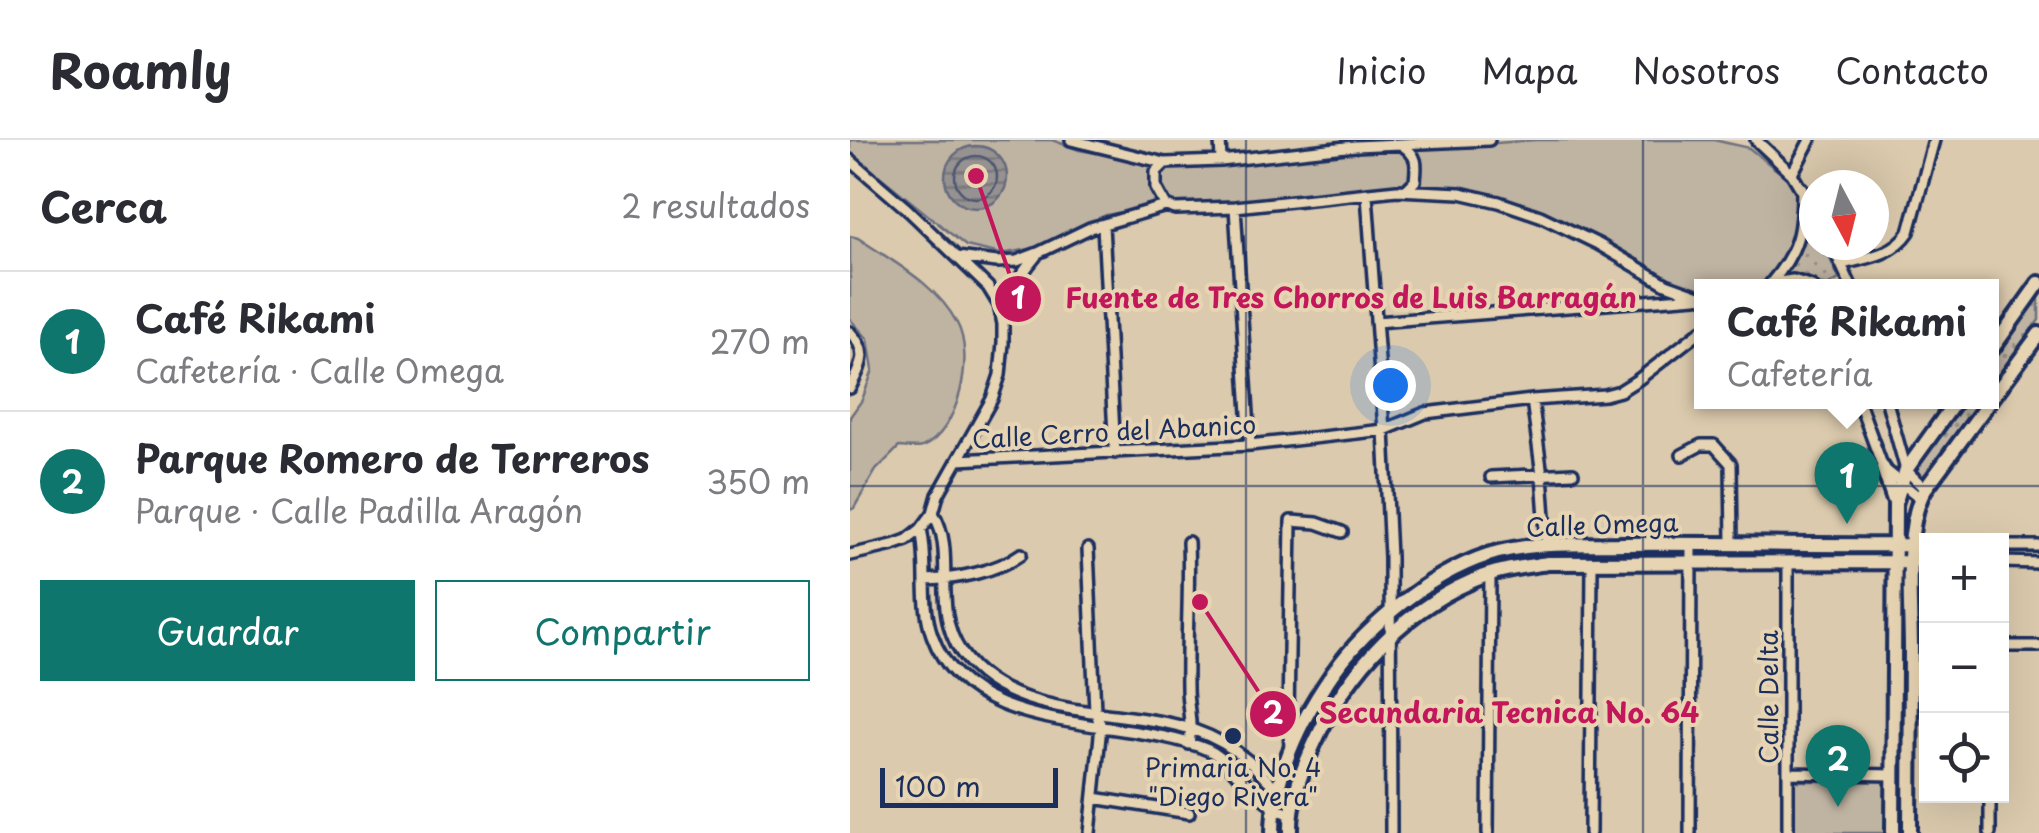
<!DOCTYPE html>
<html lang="es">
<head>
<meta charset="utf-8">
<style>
	body { margin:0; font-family:"Playpen Sans",sans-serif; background:#f2f2f3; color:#2b2b33 }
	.controls { position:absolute; right:30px; bottom:30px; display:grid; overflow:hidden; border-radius:0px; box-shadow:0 10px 40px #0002 }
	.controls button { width:90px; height:90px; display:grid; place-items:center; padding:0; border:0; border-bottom:2px solid #e1e1e2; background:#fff; color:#2b2b33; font:50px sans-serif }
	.compass { position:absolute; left:949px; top:30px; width:90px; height:90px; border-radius:50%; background:#fff; box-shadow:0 10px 40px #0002; rotate:173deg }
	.scale { position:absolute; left:30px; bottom:25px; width:178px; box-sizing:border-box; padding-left:10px; border:5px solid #1b2f5e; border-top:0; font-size:28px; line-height:35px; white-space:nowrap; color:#1b2f5e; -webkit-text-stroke:8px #e7d4b2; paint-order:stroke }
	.you { position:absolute; left:540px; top:245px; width:35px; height:35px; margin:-25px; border:8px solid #fff; border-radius:50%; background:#1a73e8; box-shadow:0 0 0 15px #1a73e833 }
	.badge { display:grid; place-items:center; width:65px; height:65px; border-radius:50%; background:#0f766e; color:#fff; font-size:32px; font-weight:700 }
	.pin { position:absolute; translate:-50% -82px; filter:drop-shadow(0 2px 5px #0008) }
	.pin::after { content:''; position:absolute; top:52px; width:35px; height:30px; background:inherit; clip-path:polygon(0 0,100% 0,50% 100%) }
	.popup { position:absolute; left:844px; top:139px; width:305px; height:130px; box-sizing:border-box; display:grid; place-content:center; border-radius:0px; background:#fff; filter:drop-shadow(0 2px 8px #0005); font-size:32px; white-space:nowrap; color:#7c7c81 }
	.popup b { font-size:38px; color:#2b2b33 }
	.popup::after { content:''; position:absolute; left:50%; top:100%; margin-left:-20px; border:20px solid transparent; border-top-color:#fff }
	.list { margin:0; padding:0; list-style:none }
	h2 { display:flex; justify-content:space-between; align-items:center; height:130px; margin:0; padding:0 40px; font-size:42px }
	h2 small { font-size:32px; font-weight:400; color:#7c7c81 }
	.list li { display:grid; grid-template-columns:65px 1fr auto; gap:30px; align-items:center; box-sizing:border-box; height:140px; padding:0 40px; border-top:2px solid #e1e1e2 }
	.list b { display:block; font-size:38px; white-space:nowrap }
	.list p { margin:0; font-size:32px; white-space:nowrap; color:#7c7c81 }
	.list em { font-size:32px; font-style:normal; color:#7c7c81 }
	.actions { display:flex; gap:20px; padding:30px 40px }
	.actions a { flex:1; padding:22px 0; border:2px solid #0f766e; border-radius:0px; text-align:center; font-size:35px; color:#0f766e }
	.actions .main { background:#0f766e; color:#fff }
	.icon { flex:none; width:55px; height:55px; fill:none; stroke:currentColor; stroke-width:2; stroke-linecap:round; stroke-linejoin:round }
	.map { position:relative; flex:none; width:1189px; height:693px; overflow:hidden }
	header { display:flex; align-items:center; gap:60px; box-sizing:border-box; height:140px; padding:0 50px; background:#fff; border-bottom:2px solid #e1e1e2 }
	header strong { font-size:48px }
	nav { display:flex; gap:55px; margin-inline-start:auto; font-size:35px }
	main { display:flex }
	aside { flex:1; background:#fff }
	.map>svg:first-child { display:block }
	.grass { fill:url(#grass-dots); stroke:#6d7180; stroke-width:2.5 }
	.park { fill:#bfb3a2; stroke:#6d7180; stroke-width:2.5 }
	.water { fill:url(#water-rules); stroke:#656a7d; stroke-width:2.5 }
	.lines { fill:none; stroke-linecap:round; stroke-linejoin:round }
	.shore { stroke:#4c5772; stroke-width:2.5 }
	.street-casing { stroke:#1b2f5e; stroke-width:16 }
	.secondary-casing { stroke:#1b2f5e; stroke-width:20 }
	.street { stroke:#e7d4b2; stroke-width:9 }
	.secondary { stroke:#e7d4b2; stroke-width:12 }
	.grid { fill:none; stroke:#1b2f5e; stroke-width:2.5; stroke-opacity:0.55 }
	.poi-dot { fill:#1b2f5e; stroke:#e7d4b2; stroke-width:4 }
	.labels { text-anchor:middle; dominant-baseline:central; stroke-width:8; stroke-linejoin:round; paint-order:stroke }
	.street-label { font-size:25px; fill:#1b2f5e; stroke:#e7d4b2 }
	.poi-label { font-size:25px; fill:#1b2f5e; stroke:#e7d4b2 }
	.leader { fill:none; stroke:#c2185b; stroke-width:4 }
	.callout-dot { fill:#c2185b; stroke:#e7d4b2; stroke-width:4 }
	.mark-label { font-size:30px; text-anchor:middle; font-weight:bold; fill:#fff }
	.callout-label { font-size:28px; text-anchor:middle; font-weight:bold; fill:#c2185b; stroke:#e7d4b2; stroke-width:8; stroke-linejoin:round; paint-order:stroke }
</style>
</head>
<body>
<header>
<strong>Roamly</strong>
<nav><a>Inicio</a><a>Mapa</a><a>Nosotros</a><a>Contacto</a></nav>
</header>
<main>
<aside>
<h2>Cerca<small>2 resultados</small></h2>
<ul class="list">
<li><span class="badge">1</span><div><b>Café Rikami</b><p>Cafetería · Calle Omega</p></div><em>270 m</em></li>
<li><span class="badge">2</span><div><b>Parque Romero de Terreros</b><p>Parque · Calle Padilla Aragón</p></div><em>350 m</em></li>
</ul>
<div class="actions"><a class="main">Guardar</a><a>Compartir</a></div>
</aside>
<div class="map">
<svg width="1189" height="693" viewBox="0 0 1189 693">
	<defs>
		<pattern id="grass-dots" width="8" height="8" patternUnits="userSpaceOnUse" patternTransform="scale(2.5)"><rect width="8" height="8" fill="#bfb3a2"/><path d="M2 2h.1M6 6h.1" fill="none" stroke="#9a9287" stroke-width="1.8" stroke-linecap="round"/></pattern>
		<pattern id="water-rules" width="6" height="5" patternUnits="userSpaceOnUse" patternTransform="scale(2.5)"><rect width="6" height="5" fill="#969291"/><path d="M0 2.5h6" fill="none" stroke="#7a787a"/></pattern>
	</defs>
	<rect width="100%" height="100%" fill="#dbcaad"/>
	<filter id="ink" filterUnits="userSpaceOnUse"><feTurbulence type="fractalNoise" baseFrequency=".01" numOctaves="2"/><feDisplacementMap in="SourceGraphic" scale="20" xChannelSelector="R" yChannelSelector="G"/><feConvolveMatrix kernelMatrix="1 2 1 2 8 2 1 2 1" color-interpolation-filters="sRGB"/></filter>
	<g filter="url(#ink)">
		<path class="grass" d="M957 66 964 82V105H974L989 139 977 146 932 136 939 130 957 94Z
			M1189 155V180L1142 244V220Z
			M1112 262H1129L1074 337 1064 328Z
			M1050 428 1057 430 1055 693H1049Z"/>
		<path class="park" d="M0 0H202L229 10 314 25 532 6 581 8 685 0H864L899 8 943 43 950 71 948 88 932 124 923 135 906 146H852V153L801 134 704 80 598 50 384 66 315 65 256 75 185 108 151 114 116 106 0 12Z
			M0 96 8 98C43 122 87 144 107 183 125 216 109 292 72 307 66 309 55 307 49 307L26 330 4 368 0 370V277L12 260 23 230 18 199 0 179Z
			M941 641H1036L1035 693H941Z"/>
		<path class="water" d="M95 37a31 31 0 1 1 62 0a31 31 0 1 1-62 0Z"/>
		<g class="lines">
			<path class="shore" d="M105 37a21 21 0 1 1 42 0a21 21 0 1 1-42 0Z"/>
			<defs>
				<path id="street" d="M221 0 315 23 371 21 505 6 639 0
					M370 0 371 21
					M906 0 942 34 964 71
					M552 5C568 16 567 24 565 41L556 50
					M0 20 57 69 138 147 149 165 153 184V203L150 235 142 259 88 355 83 373 71 389 57 400 43 405 0 415
					M315 23 306 32V48L316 66
					M942 34 960 0
					M517 55 534 290 540 417 541 693
					M385 67 400 305
					M253 85 265 313
					M982 105 1001 146
					M107 117 147 122 167 121 188 113 240 88 316 66 325 69 385 67 547 50 610 53 649 62 690 76 748 104 816 144 852 157
					M992 124C1016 118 1044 115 1059 92L1084 0
					M921 143C949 110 952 90 952 48
					M923 143 943 140 962 146
					M153 181C161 151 166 140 186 116
					M526 182 846 157
					M0 192C20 213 11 225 0 248
					M682 260 692 335 697 406
					M1009 262 1033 328 1070 358
					M1037 262 1056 330 1075 349
					M832 315 851 305H864L881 324 882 403
					M108 320 400 305 534 290 575 273 682 260 755 255 770 251 789 239 852 190
					M641 337 723 333
					M83 373C108 413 80 466 111 512 158 582 272 566 344 590 364 597 382 607 397 620 415 635 422 649 444 659
					M71 389C79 423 70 461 82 495 119 601 274 574 358 610 370 615 378 625 387 634 404 651 419 666 441 675
					M338 402C340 451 336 499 337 548 337 567 343 584 339 604
					M1152 406H1189
					M238 409 245 571 251 586 240 693
					M1061 422H1076
					M1152 422 1189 423
					M76 440C107 439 146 432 171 414
					M1152 506H1189
					M440 607 438 578 441 381 467 383 492 392
					M938 633 1044 635
					M1140 656V693
					M244 658 339 673
					M638 693 640 434
					M740 693 742 422
					M840 693 841 403
					M938 693V422"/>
				<path id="secondary" d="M1142 209 1189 143
					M1142 258 1189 194
					M1033 328 1045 363
					M423 693C423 640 446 589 475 545 509 491 577 435 638 415 681 401 729 405 774 404 870 403 966 406 1062 405
					M441 693C440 662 451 632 464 604 498 528 558 464 637 435 657 428 678 426 698 423L1061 422
					M1043 693 1045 364 1056 330 1105 262
					M1060 693C1060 631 1061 570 1061 508 1061 464 1053 387 1075 349L1139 262"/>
			</defs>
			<use href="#street" class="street-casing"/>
			<use href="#secondary" class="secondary-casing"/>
			<use href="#street" class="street"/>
			<use href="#secondary" class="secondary"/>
		</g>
	</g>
	<path class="grid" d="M396 0V693M793 0V693M0 346H1189"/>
	<circle class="poi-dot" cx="383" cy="596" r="10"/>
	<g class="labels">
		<g class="street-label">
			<text transform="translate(264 291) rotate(-3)">Calle Cerro del Abanico</text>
			<text transform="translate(752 384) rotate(-2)">Calle Omega</text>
			<text transform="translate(918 557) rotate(-90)">Calle Delta</text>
		</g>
		<g class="poi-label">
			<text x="383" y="627">Primaria No. 4<tspan x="383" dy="29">"Diego Rivera"</tspan></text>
		</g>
	</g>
	<path class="leader" d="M126 36L168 159M350 462L423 574"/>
	<g class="callout-dot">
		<circle cx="126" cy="36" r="10"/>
		<circle cx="350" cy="462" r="10"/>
		<circle cx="168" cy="159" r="25"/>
		<circle cx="423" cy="574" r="25"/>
	</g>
	<g class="mark-label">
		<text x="168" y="169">1</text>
		<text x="423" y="584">2</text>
	</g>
	<g class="callout-label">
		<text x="501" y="168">Fuente de Tres Chorros de Luis Barragán</text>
		<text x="659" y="583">Secundaria Tecnica No. 64</text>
	</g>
</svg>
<div class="controls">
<button>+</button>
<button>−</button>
<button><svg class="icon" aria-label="locate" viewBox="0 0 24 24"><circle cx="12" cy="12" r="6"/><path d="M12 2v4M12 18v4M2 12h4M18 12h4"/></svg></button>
</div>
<svg class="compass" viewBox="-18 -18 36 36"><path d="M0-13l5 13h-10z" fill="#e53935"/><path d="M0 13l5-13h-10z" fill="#7c7c81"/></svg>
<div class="scale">100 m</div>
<div class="you"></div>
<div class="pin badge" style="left:997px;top:384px">1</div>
<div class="popup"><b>Café Rikami</b>Cafetería</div>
<div class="pin badge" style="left:988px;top:667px">2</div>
</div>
</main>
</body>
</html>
